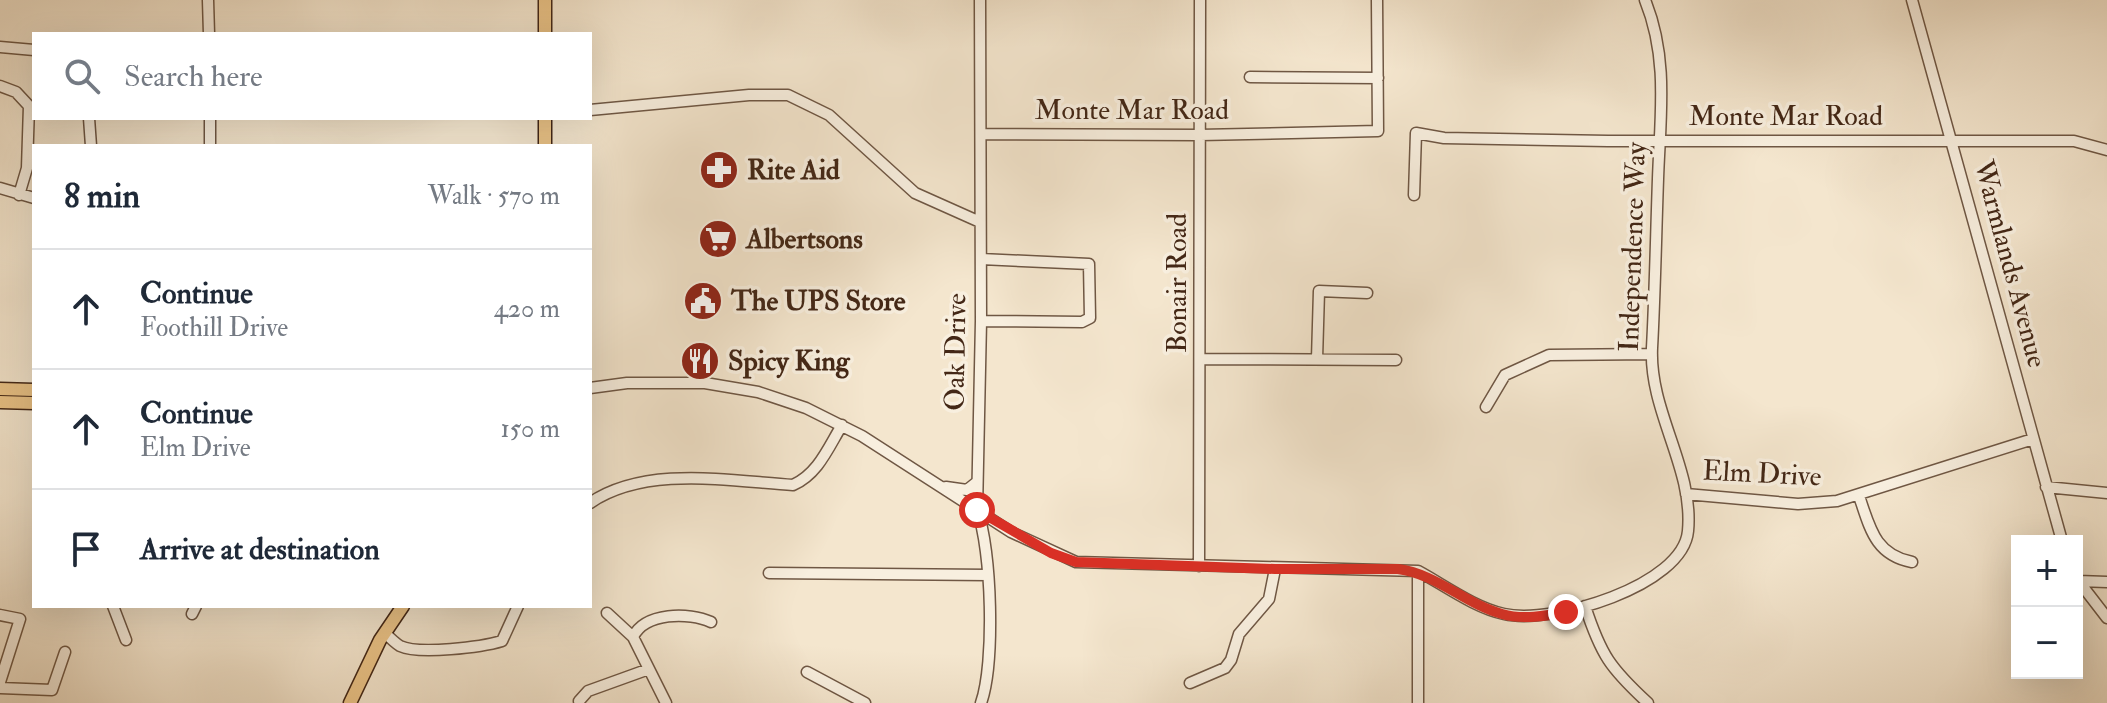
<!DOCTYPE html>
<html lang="en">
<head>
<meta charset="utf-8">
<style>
	body { margin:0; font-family:"IM FELL Double Pica",serif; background:#f6f6f7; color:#1f2937 }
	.controls { position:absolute; right:24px; bottom:24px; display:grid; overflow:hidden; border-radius:0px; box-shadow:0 8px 32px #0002 }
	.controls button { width:72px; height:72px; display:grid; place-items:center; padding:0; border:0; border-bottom:2px solid #e0e1e3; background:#fff; color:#1f2937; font:40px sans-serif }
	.stop { position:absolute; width:24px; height:24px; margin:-18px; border:6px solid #d93025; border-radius:50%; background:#fff }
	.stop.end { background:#d93025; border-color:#fff; box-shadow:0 2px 8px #0008 }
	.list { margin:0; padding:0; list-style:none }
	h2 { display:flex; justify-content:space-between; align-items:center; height:104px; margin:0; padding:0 32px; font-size:34px }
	h2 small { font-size:26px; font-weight:400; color:#747a83 }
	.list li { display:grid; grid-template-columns:52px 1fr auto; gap:24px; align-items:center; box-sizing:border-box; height:120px; padding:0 32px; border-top:2px solid #e0e1e3 }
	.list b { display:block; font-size:30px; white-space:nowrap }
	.list p { margin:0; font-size:26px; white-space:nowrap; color:#747a83 }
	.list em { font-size:26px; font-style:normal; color:#747a83 }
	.icon { flex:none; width:44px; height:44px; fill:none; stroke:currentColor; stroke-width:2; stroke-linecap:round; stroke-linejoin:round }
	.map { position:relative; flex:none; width:2107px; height:703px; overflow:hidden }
	.search { position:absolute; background:#fff; box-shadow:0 8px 32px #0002; left:32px; top:32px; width:560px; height:88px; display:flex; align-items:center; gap:20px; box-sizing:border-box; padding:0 28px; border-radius:0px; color:#747a83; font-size:30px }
	.panel { position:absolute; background:#fff; box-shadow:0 8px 32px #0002; left:32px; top:144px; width:560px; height:464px; border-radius:0px }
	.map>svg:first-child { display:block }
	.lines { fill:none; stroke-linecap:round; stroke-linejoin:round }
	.minor-casing { stroke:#6f5744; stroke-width:13 }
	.major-casing { stroke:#432716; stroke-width:15 }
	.minor { stroke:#f8efdf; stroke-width:10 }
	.major { stroke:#eac387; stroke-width:12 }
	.route { stroke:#d93025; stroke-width:10 }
	.labels { text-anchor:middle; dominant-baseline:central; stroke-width:7; stroke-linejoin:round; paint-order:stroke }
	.street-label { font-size:28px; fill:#432716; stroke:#f8efdf }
	.poi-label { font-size:28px; font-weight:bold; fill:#432716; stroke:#f8efdf; text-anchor:start }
</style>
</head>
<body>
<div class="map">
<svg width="2107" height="703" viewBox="0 0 2107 703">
	<rect width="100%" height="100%" fill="#f4e6ce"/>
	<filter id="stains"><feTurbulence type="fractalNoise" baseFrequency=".0025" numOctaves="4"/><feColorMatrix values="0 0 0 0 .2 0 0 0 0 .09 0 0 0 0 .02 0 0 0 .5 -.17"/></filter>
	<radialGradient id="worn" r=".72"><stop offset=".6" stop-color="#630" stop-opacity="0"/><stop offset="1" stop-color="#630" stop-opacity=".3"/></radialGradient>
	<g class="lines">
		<defs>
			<path id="minor" d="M208 0 209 34
				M980 0 981 321 977 510C992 550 995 663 981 703
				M1912 0 2062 541
				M0 47 34 50
				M1250 77 1378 78
				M0 86 16 92 29 106 27 168 19 195
				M590 110 749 95H788L829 115 915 193 980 222
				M89 118 91 146
				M210 118V146
				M981 134 1200 135 1378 131 1377 0
				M0 188 34 198
				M1414 195 1416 133 1444 138 1608 141H2074L2107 150
				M981 259 1089 264 1090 318 1082 322 981 321
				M1202 359 1396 360
				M1317 359 1319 291 1367 293
				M590 388 627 383H705L758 392 806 408 862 436 1011 532 1076 562 1418 571V703
				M1486 407 1505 375 1549 355 1652 354
				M946 487 967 490 977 482
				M2046 487 2107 493
				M1686 494 1798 504 1837 501 2033 439
				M1859 496C1870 528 1875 555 1912 562
				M590 503C646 465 729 481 793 485 818 474 828 448 842 425
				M1199 566 1200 0
				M1418 571C1444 585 1475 608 1504 614 1552 625 1683 586 1688 531 1694 468 1649 412 1652 348 1655 292 1656 235 1658 179 1660 117 1669 59 1645 0
				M769 573 988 575
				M2077 579 2107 618
				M2078 581 2107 582
				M113 606 126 640
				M1585 606C1601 655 1610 668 1648 703
				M607 613 633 637 666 703
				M192 614 196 606
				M0 615 20 619 0 682
				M385 633C389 637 395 643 400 646 419 655 482 647 502 641L518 606
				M633 637C645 612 689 612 711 622
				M807 672 865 703
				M1190 683 1225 668 1231 660 1239 634 1269 599 1275 569
				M0 688 52 690 65 652
				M579 701 588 691 649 669"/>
			<path id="major" d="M545 34V0
				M545 118V146
				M0 389 34 390
				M0 402 34 403
				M350 703 380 640 403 606"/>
		</defs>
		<use href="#minor" class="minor-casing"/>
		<use href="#major" class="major-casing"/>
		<use href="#minor" class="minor"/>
		<use href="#major" class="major"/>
	</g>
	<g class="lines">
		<path class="route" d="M977 510 1051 553 1076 562 1275 569H1398C1437 574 1465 604 1502 614 1522 620 1546 616 1566 612"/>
	</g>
	<defs>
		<symbol id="pharmacy-disc" viewBox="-11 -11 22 22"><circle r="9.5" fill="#8f2418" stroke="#f8efdf"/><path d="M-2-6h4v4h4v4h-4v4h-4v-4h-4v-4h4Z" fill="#fff"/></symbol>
		<symbol id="supermarket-disc" viewBox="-11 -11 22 22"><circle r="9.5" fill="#8f2418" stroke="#f8efdf"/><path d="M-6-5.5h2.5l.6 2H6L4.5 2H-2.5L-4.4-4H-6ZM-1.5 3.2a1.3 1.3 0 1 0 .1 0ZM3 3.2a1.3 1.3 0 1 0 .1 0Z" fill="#fff"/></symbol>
		<symbol id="civic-disc" viewBox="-11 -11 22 22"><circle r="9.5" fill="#8f2418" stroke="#f8efdf"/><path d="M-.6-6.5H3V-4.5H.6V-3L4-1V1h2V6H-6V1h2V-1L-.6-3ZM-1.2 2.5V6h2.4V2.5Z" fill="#fff"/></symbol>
		<symbol id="restaurant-disc" viewBox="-11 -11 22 22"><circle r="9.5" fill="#8f2418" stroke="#f8efdf"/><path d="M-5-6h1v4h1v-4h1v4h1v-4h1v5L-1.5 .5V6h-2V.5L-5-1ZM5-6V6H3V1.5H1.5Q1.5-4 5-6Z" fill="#fff"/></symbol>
	</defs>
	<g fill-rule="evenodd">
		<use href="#pharmacy-disc" x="697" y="148" width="44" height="44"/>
		<use href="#supermarket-disc" x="696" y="217" width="44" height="44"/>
		<use href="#civic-disc" x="681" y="279" width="44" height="44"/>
		<use href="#restaurant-disc" x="678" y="339" width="44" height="44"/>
	</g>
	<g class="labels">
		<g class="street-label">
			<text x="1132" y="110">Monte Mar Road</text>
			<text x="1786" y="116">Monte Mar Road</text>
			<text transform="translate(1633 247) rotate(-88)">Independence Way</text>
			<text transform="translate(2010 264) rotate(75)">Warmlands Avenue</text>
			<text transform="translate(1177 283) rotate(-90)">Bonair Road</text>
			<text transform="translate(956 352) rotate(-89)">Oak Drive</text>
			<text transform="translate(1762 474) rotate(3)">Elm Drive</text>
		</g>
		<g class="poi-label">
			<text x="747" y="170">Rite Aid</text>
			<text x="746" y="239">Albertsons</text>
			<text x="731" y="301">The UPS Store</text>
			<text x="728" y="361">Spicy King</text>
		</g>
	</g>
	<rect width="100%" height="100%" filter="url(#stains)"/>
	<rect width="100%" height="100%" fill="url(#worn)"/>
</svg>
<div class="controls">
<button>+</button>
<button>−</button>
</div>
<div class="stop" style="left:977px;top:510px"></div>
<div class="stop end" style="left:1566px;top:612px"></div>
<div class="search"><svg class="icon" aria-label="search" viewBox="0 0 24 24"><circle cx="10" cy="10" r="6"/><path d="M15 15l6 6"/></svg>Search here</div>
<section class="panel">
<h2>8 min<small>Walk · 570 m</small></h2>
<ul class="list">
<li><svg class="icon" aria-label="ahead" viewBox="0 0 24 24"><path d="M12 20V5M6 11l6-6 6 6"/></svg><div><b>Continue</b><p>Foothill Drive</p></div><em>420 m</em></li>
<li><svg class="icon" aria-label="ahead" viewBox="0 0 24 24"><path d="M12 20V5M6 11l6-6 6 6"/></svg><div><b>Continue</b><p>Elm Drive</p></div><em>150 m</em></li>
<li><svg class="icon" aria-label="arrive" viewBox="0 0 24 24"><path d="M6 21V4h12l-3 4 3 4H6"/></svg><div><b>Arrive at destination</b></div></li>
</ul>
</section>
</div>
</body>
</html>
